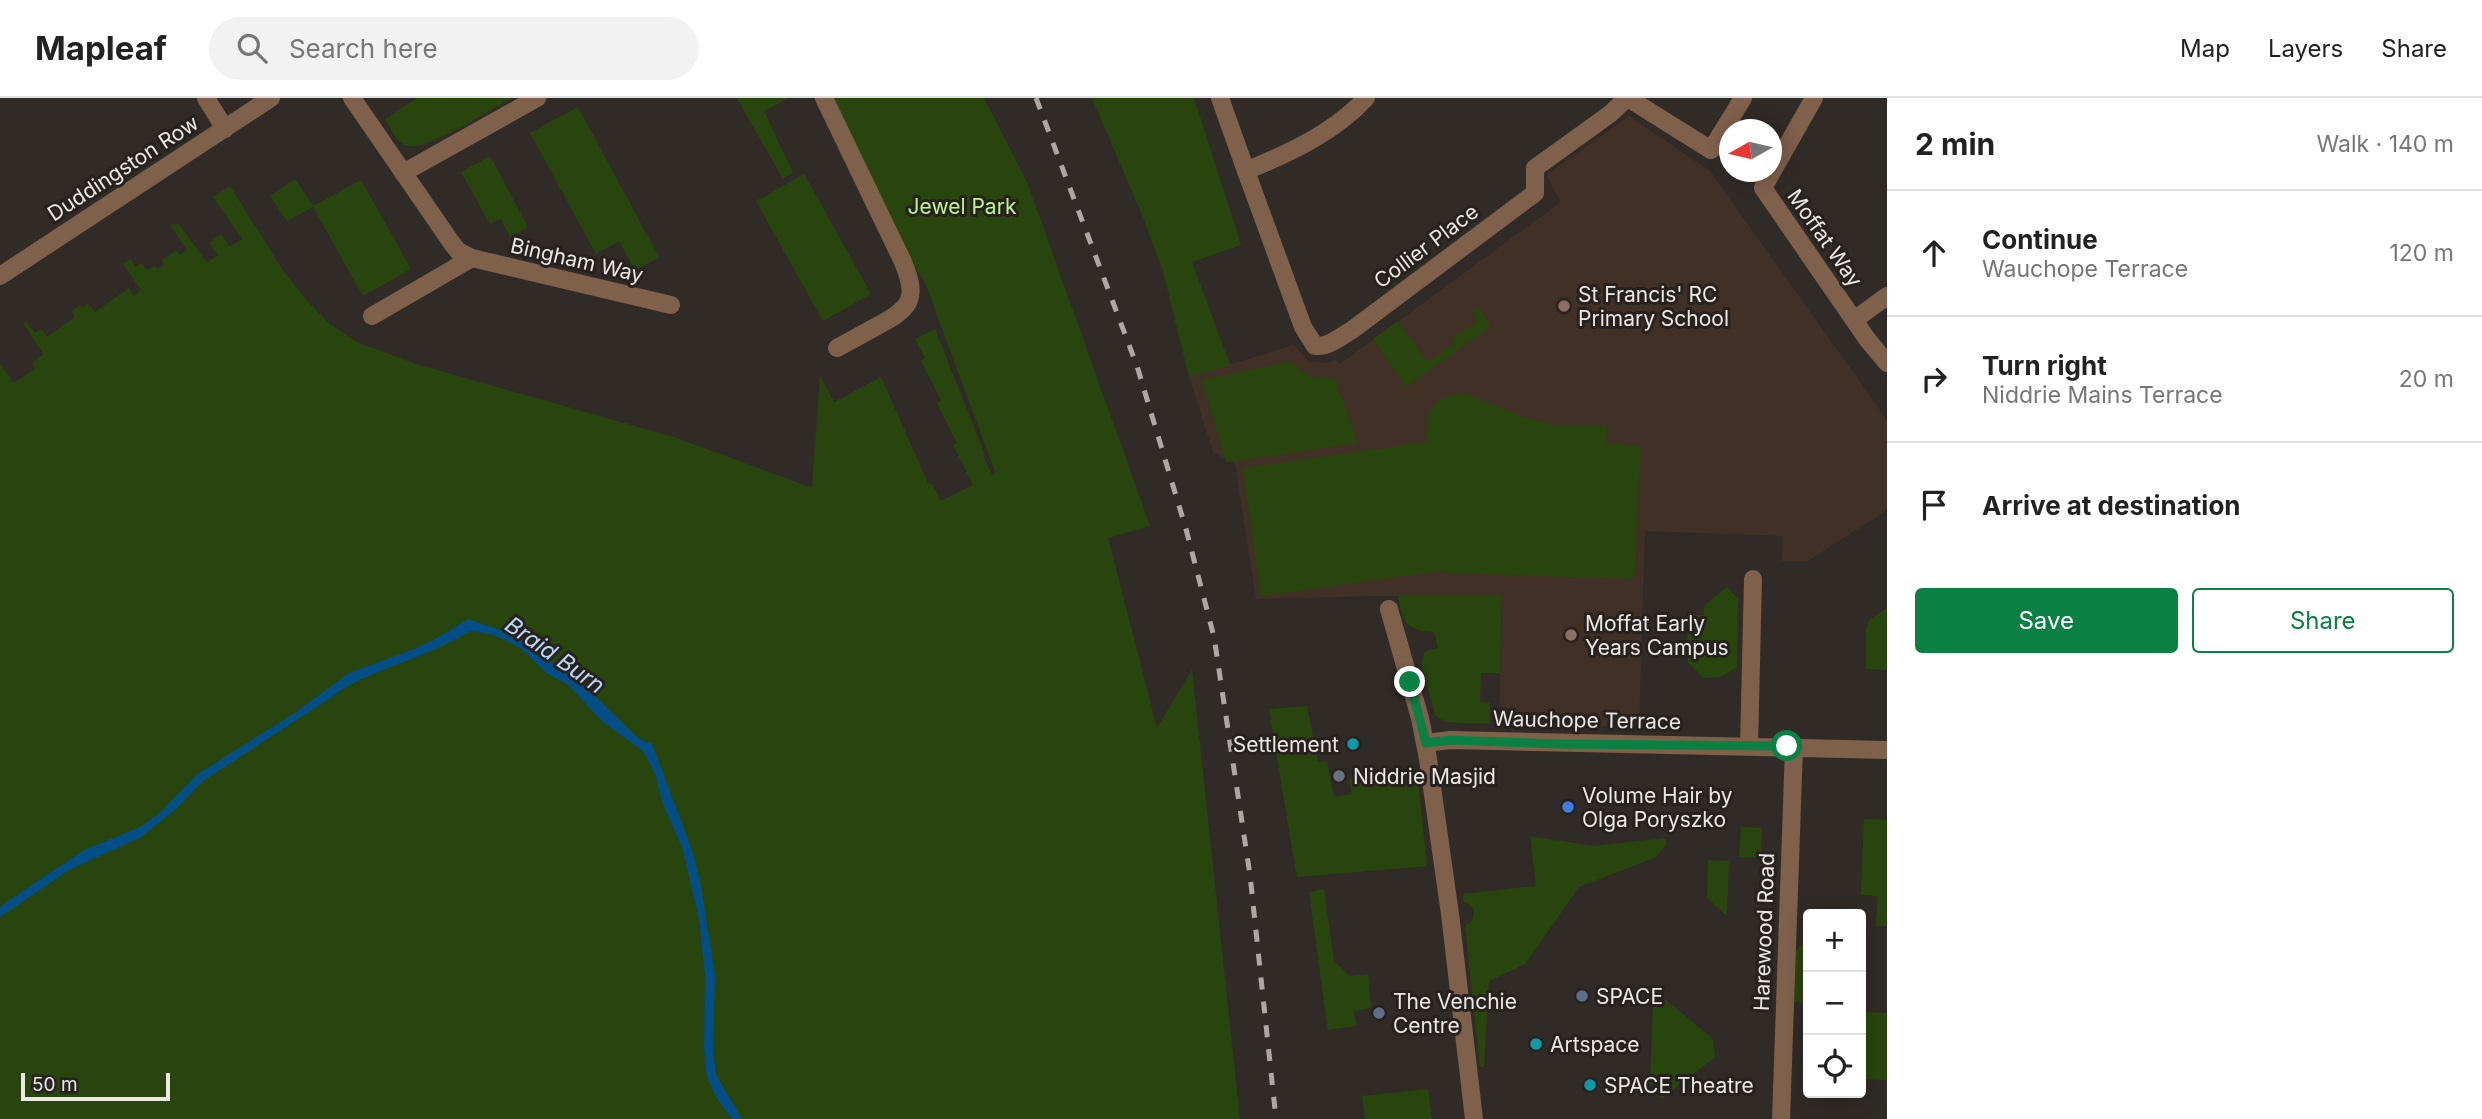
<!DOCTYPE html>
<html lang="en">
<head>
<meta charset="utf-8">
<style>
	body { margin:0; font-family:Inter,sans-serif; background:#f2f2f2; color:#222 }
	.controls { position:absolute; right:21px; bottom:21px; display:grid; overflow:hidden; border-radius:7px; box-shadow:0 4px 18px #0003 }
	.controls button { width:63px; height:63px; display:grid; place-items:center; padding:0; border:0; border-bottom:2px solid #e0e0e0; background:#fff; color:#222; font:35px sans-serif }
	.compass { position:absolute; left:1719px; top:21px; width:63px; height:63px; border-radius:50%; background:#fff; box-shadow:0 4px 18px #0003; rotate:262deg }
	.scale { position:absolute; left:21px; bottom:18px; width:149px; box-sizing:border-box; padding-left:7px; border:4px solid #ebe7e5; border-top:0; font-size:19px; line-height:24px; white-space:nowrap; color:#ebe7e5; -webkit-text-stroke:5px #27221e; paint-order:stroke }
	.stop { position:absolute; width:21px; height:21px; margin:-16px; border:5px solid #0b8043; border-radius:50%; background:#fff }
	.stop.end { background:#0b8043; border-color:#fff; box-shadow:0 2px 7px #0008 }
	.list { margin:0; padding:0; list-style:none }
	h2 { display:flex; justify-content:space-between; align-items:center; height:91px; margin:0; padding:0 28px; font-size:30px }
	h2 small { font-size:23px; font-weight:400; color:#767676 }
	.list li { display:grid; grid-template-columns:46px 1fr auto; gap:21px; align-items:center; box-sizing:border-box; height:126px; padding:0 28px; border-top:2px solid #e0e0e0 }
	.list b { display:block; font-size:26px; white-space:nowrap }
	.list p { margin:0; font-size:23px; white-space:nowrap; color:#767676 }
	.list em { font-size:23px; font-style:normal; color:#767676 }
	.actions { display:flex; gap:14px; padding:21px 28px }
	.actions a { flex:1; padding:16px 0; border:2px solid #0b8043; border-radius:7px; text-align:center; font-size:24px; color:#0b8043 }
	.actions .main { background:#0b8043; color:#fff }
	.icon { flex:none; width:38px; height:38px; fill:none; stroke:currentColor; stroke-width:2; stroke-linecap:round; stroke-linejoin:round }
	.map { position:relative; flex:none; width:1887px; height:1021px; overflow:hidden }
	header { display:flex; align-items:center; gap:42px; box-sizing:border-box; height:98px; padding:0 35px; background:#fff; border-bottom:2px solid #e0e0e0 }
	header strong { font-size:33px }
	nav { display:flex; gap:38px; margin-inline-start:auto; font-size:24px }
	.search { width:490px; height:63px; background:#f2f2f2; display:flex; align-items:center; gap:18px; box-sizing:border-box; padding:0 24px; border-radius:38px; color:#767676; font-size:26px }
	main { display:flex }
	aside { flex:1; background:#fff }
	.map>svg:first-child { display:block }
	.education { fill:#403025 }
	.green { fill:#29450e }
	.water { fill:#044e87 }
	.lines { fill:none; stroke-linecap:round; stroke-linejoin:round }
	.minor { stroke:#7f604b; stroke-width:18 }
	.rail { stroke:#ada8a6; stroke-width:5; stroke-dasharray:12 12; stroke-linecap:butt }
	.route { stroke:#0b8043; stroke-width:9 }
	.education-dot { fill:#8d6e63; stroke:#27221e; stroke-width:2.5 }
	.culture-dot { fill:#0f9aa8; stroke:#27221e; stroke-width:2.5 }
	.worship-dot { fill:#6b7280; stroke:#27221e; stroke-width:2.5 }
	.shop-dot { fill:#3f7fe0; stroke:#27221e; stroke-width:2.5 }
	.service-dot { fill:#5c6f8a; stroke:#27221e; stroke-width:2.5 }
	.labels { text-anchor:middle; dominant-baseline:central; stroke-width:6; stroke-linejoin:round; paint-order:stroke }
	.street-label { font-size:21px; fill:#ebe7e5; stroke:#27221e }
	.park-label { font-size:21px; fill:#bbf58f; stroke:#27221e }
	.poi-label { font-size:21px; fill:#ebe7e5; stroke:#27221e; text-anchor:start }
	.water-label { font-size:23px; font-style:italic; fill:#b8d8f9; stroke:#27221e }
</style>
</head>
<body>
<header>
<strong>Mapleaf</strong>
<div class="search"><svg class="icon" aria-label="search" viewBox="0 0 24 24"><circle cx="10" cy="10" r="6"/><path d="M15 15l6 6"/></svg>Search here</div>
<nav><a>Map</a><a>Layers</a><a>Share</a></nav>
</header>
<main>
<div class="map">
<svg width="1887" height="1021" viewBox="0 0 1887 1021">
	<rect width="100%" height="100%" fill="#312b28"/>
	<path class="education" d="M1629 18 1710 73 1887 322V412L1808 463H1782L1783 438 1645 433 1639 629 1499 626 1502 498H1374L1256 501 1235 366 1213 354 1189 279 1294 247 1306 261 1313 264 1326 265 1335 261 1340 266 1561 104 1546 77Z"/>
	<path class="green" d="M417 0H512C493 10 427 53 409 48 396 45 391 31 385 21Z
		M737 0H789L764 13 793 75 783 81Z
		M834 0H984L1027 84 1150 428 1108 440 1157 630 1192 572 1240 1021H0V266L14 285 35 271 32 265 44 256 23 226 26 223 35 235 42 231 47 239 75 219 72 213 80 207 82 210 88 206 95 214 129 190 134 198 141 192 123 166 130 161 136 169 142 165 147 172 154 168 157 171 164 167 162 162 176 152 180 157 187 152 170 127 172 125 174 127 178 125 207 165 218 157 209 145 221 136 230 149 242 141 213 99 230 88 284 174 310 206 330 226 357 244 416 266 677 340 812 390 820 278 834 304 881 279 928 385 932 386 941 403 973 387 953 347 957 345 937 305 941 302 921 263 925 260 915 241 935 231 985 357 983 358 992 377 996 376 924 182 916 172Z
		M1092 0H1194L1241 147 1192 164 1230 267 1189 279 1163 173 1143 119Z
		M578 9 659 159 635 172 619 143 596 156 530 35Z
		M490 58 528 129 510 139 501 121 490 126 461 74Z
		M804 76 871 196 823 223 756 103Z
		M295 81 313 108 361 82 411 171 363 198 313 109 287 123 270 98Z
		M1478 209 1491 228 1406 289 1373 241 1398 223 1427 264 1455 245 1452 240 1477 223 1472 214Z
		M1292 263C1304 279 1315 281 1334 279L1358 345 1226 364 1202 282Z
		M1465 295 1522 319 1555 327H1607L1606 345 1641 348 1634 481 1448 475 1447 472 1261 498 1243 370 1427 344C1425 312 1432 299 1465 295Z
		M1727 489 1738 501 1737 569 1721 579 1703 580 1688 564V554H1686L1689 517H1704V508Z
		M1398 498H1502L1500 575H1481L1480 604 1490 605V626L1445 624 1435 617 1421 565 1425 553 1438 550 1434 534C1405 532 1403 525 1398 498Z
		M1887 510V572L1866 571V531L1869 522Z
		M1307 608 1318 664 1327 663 1334 699 1352 696 1349 681 1406 672 1417 676 1427 768 1297 779 1269 611Z
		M1864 721 1887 722V828H1876L1878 798 1861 797Z
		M1741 729 1762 730 1761 760 1739 759Z
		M1530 738 1594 748 1666 740V747L1656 759 1579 789 1525 866 1489 883 1484 969H1480L1465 828 1472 823 1474 815 1471 807 1463 804V796L1536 788Z
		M1708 762 1729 763 1727 818 1707 800Z
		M1324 791 1334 863 1350 878 1368 876 1371 910 1354 913 1356 928 1328 932 1309 794Z
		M1808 840 1805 905 1793 904 1795 853Z
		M1662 899 1713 941 1715 959 1662 1000 1650 983 1653 908Z
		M1861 914 1887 915V982L1861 981Z
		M1428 991 1432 1021H1365L1362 998Z"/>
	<path class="water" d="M468 521 514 537 538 551 552 565 586 589 639 641 652 646 692 752 700 783 715 877 713 950 716 977 742 1021H732L716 999 707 979 704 951 705 877 699 821 683 752 662 703 655 675 643 653 603 624 567 586 548 576 519 549 493 537 471 533C450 544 429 555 406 563 379 574 355 581 332 599L203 683 176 711 141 739 69 772 0 819V809L9 802 84 752 140 729 161 714 196 677 293 616 349 575 414 551 437 540Z"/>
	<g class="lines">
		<path class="minor" d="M206 0 225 31
			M352 0 451 144 458 153 472 160 671 207
			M824 0 903 164C917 198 913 209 881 226 866 234 852 242 837 250
			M1220 0 1246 73
			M1366 0C1334 35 1289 55 1246 73L1303 229 1315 248C1329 249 1340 239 1352 232L1535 95V70L1610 16 1627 0
			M1628 0 1711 52 1743 0
			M1814 0 1763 90 1867 241 1887 265
			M403 75 537 0
			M0 178 271 0
			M372 218 472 160
			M1854 222 1887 198
			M1389 511 1420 620 1428 661 1450 816 1474 1021
			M1426 645 1450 642 1887 652
			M1749 648 1753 481
			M1781 1021 1794 649"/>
		<path class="rail" d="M1036 0 1137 268 1186 431 1214 539 1250 777 1276 1021"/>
	</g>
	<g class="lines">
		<path class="route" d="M1410 584 1426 645 1450 642 1560 646 1787 648"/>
	</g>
	<g class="education-dot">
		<circle cx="1564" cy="208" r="7"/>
		<circle cx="1571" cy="537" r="7"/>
	</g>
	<g class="culture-dot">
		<circle cx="1353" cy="646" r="7"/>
		<circle cx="1536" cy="946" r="7"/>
		<circle cx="1590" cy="987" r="7"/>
	</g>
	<circle class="worship-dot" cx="1339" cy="678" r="7"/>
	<circle class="shop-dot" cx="1568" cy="709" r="7"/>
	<g class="service-dot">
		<circle cx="1582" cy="898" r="7"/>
		<circle cx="1379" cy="915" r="7"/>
	</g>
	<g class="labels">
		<g class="street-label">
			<text transform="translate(123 70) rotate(-33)">Duddingston Row</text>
			<text transform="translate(1825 140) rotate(55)">Moffat Way</text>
			<text transform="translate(1426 148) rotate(-37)">Collier Place</text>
			<text transform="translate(577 162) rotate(13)">Bingham Way</text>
			<text transform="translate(1587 622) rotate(1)">Wauchope Terrace</text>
			<text transform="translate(1764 834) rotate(-88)">Harewood Road</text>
		</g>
		<g class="park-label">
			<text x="962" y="108">Jewel Park</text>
		</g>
		<g class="poi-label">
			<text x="1578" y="196">St Francis' RC<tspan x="1578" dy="24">Primary School</tspan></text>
			<text x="1585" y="525">Moffat Early<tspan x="1585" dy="24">Years Campus</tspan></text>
			<text x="1339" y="646" text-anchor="end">Settlement</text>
			<text x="1353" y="678">Niddrie Masjid</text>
			<text x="1582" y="697">Volume Hair by<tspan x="1582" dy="24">Olga Poryszko</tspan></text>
			<text x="1596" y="898">SPACE</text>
			<text x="1393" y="903">The Venchie<tspan x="1393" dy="24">Centre</tspan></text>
			<text x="1550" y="946">Artspace</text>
			<text x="1604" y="987">SPACE Theatre</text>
		</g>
		<g class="water-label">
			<text transform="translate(555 557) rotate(35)">Braid Burn</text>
		</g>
	</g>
</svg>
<div class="controls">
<button>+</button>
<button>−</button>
<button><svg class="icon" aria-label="locate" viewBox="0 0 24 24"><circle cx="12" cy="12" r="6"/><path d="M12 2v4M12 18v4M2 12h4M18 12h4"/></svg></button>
</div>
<svg class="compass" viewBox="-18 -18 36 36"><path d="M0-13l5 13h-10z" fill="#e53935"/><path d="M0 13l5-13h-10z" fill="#767676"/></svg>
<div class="scale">50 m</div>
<div class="stop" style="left:1787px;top:648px"></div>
<div class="stop end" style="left:1410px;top:584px"></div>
</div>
<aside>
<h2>2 min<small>Walk · 140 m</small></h2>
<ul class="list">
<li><svg class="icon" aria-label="ahead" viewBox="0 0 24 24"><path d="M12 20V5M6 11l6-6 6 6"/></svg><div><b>Continue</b><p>Wauchope Terrace</p></div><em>120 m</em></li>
<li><svg class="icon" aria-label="right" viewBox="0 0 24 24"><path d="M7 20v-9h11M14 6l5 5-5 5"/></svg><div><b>Turn right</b><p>Niddrie Mains Terrace</p></div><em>20 m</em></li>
<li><svg class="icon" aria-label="arrive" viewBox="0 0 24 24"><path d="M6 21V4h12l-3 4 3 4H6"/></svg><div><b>Arrive at destination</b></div></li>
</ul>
<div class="actions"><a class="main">Save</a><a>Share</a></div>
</aside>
</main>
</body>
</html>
